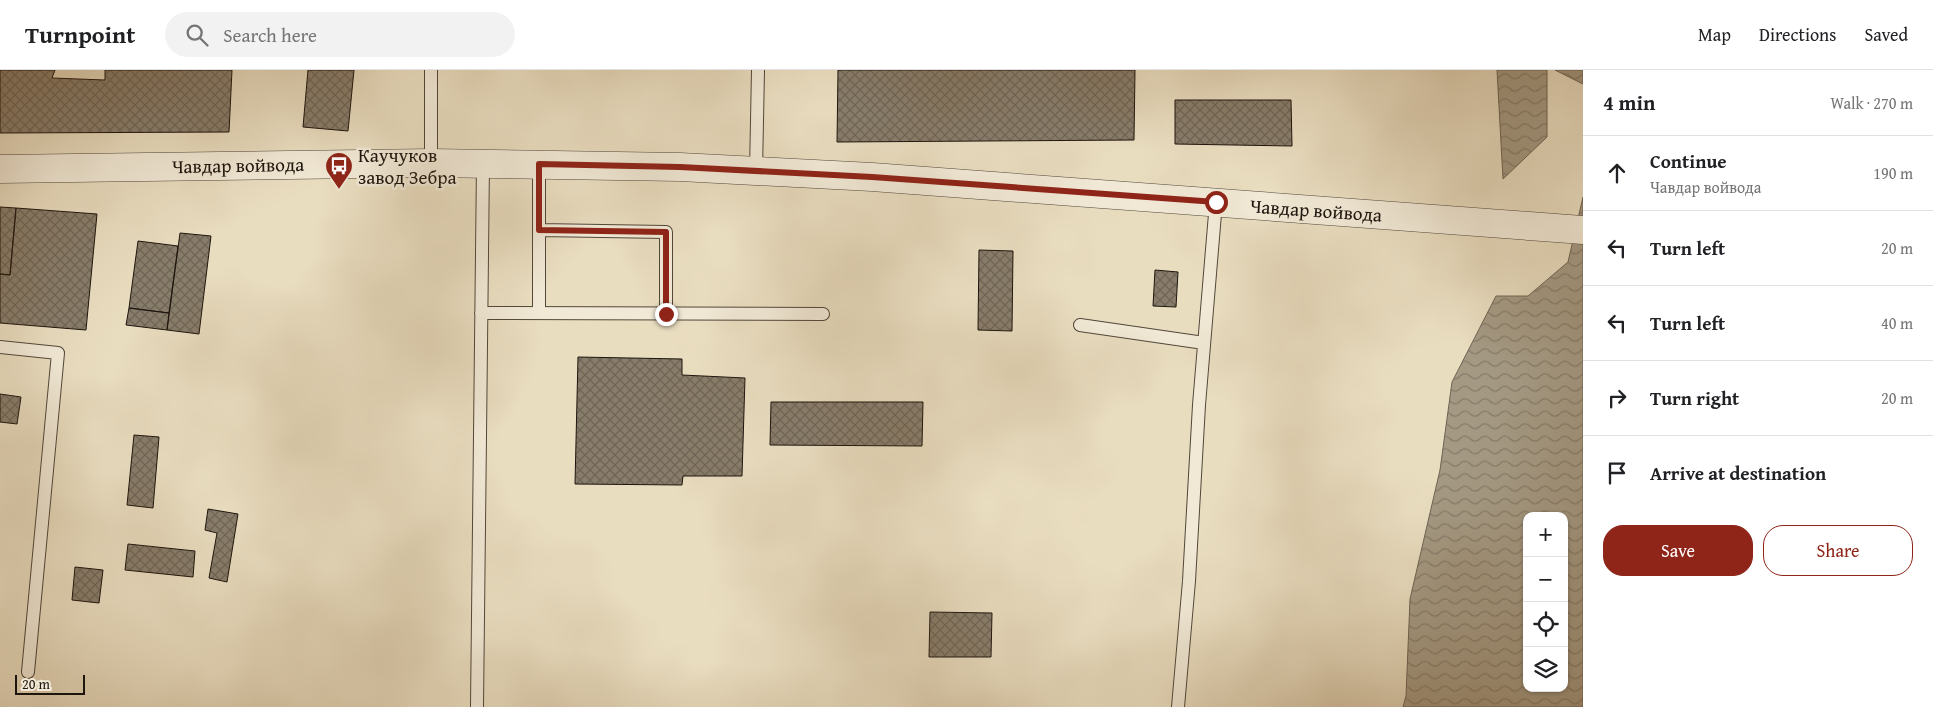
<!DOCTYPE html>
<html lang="en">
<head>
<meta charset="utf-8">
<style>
	body { margin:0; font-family:"Gentium Book Plus",serif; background:#f2f2f2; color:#202124 }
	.controls { position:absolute; right:15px; bottom:15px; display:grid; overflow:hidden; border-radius:10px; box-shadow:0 1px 4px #0004 }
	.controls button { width:45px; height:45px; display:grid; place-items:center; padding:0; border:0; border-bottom:1px solid #e0e0e0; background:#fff; color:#202124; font:25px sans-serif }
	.scale { position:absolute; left:15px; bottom:12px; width:70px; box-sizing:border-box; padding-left:5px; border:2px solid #1e150e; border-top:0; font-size:14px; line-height:18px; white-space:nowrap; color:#1e150e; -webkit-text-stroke:4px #f1e9d6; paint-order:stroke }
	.stop { position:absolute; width:15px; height:15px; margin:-11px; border:4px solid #8f2418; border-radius:50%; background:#fff }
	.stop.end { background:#8f2418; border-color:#fff; box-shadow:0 1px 5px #0008 }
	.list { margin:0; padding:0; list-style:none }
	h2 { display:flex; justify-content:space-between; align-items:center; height:65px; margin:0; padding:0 20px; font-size:21px }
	h2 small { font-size:16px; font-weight:400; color:#757577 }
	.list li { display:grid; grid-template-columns:32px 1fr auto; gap:15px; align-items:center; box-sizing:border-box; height:75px; padding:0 20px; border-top:1px solid #e0e0e0 }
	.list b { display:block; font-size:19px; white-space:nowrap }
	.list p { margin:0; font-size:16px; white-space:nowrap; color:#757577 }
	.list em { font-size:16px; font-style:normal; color:#757577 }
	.actions { display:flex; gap:10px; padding:15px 20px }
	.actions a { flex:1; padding:11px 0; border:1px solid #8f2418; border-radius:20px; text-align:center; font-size:18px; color:#8f2418 }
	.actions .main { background:#8f2418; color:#fff }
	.icon { flex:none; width:28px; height:28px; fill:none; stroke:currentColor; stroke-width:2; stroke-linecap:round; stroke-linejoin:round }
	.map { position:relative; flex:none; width:1583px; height:637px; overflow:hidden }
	header { display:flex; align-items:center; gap:30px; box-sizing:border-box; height:70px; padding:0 25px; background:#fff; border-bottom:1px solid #e0e0e0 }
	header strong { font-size:24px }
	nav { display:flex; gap:28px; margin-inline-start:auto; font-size:18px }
	.search { width:350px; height:45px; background:#f2f2f2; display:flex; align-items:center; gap:12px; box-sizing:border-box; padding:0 18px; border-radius:28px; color:#757577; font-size:19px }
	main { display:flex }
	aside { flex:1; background:#fff }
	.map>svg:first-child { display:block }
	.water { fill:url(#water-waves); stroke:#6e6454; fill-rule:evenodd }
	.building { fill:url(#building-cross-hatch); stroke:#1e150e }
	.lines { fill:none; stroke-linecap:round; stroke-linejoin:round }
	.service-casing { stroke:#51473a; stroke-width:14 }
	.tertiary-casing { stroke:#51473a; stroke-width:29 }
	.service { stroke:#f1e9d6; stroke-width:12 }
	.tertiary { stroke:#f1e9d6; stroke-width:28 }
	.route { stroke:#8f2418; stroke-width:6 }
	.labels { text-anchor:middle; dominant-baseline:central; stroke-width:5; stroke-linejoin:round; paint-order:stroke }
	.poi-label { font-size:19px; fill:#1e150e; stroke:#f1e9d6; text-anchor:start }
	.street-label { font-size:19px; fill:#1e150e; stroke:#f1e9d6 }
</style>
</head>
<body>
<header>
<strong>Turnpoint</strong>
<div class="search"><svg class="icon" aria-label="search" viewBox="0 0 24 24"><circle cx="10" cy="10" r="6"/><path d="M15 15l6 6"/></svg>Search here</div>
<nav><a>Map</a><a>Directions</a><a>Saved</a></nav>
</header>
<main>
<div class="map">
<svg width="1583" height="637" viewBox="0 0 1583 637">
	<defs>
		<pattern id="water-waves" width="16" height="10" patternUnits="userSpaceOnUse" patternTransform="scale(1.25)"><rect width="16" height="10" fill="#a49983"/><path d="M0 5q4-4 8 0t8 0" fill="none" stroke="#857c6a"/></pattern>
		<pattern id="building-cross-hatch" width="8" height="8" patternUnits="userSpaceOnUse" patternTransform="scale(1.25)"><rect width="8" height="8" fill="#887d6b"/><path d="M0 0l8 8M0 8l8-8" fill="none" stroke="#6f6556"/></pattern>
	</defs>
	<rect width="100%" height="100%" fill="#e9ddc0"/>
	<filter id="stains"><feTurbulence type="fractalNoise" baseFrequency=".004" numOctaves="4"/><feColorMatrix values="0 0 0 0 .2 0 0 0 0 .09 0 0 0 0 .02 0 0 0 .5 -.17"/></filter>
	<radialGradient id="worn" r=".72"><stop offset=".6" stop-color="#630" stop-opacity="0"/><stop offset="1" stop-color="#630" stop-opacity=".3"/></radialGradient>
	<path class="water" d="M1497 0H1547V67L1503 109Z
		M1555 0H1583V14Z
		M1583 127V637H1403L1406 626 1410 529 1440 400 1452 312 1496 226H1528L1568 192ZM1527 446H1564V618H1527Z"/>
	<path class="building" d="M0 0H55L52 8 105 10V0H232L229 62 0 63Z
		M308 0H354L348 61 303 57Z
		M838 0H1135L1134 70 837 72Z
		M1175 30H1291L1292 76 1175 74Z
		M0 137 16 138 10 205 0 204Z
		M16 138 97 144 86 260 0 253V204L10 205Z
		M180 163 211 166 199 264 167 260Z
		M138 171 178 176 169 243 129 238Z
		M979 180 1013 181 1012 261 978 260Z
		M1155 200 1178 202 1176 237 1153 236Z
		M129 238 169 243 167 260 126 255Z
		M578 287 682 289V305L745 308 742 406H683L682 415 575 414Z
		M0 324 21 327 17 354 0 352Z
		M771 332H923L922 376 770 375Z
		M134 365 159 367 153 438 127 435Z
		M208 439 238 444 227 512 209 508 217 463 205 460Z
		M128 474 195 481 193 507 125 500Z
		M75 497 103 500 99 533 72 530Z
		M930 542 992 543 991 587H929Z"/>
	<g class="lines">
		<defs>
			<path id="service" d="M431 0V93
				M539 94V243
				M756 101 758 0
				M539 160 666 162V244
				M481 243 823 244
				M1080 255 1204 273
				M0 277 58 283 28 602
				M477 637 483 93
				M1178 637 1189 511 1199 335 1216 132"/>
			<path id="tertiary" d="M0 99 431 93 680 97 872 107 1583 160"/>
		</defs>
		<use href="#service" class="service-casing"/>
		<use href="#tertiary" class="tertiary-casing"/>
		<use href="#service" class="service"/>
		<use href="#tertiary" class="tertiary"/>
	</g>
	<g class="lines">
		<path class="route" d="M666 244V162L539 160V94L680 97 872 107 1216 132"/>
	</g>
	<defs>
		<symbol id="bus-pin" viewBox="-11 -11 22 30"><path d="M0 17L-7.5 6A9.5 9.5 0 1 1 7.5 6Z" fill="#8f2418" stroke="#f1e9d6"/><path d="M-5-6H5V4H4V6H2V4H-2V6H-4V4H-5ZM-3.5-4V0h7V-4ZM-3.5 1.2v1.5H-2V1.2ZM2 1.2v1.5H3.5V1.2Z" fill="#fff"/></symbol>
	</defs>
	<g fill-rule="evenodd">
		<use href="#bus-pin" x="323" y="80" width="32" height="43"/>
	</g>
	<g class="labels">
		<g class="poi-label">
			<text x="358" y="85">Каучуков<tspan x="358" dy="22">завод Зебра</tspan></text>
		</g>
		<g class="street-label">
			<text transform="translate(238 95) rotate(-1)">Чавдар войвода</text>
			<text transform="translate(1316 140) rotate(4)">Чавдар войвода</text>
		</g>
	</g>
	<rect width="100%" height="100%" filter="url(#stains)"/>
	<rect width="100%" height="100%" fill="url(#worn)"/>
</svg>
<div class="controls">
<button>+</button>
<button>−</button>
<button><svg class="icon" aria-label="locate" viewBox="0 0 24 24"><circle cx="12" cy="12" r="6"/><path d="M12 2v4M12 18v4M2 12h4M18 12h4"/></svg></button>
<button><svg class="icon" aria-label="layers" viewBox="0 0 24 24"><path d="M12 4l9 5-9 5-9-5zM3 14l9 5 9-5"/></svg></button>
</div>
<div class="scale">20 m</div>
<div class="stop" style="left:1216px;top:132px"></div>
<div class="stop end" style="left:666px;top:244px"></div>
</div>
<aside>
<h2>4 min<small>Walk · 270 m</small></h2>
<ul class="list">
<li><svg class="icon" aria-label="ahead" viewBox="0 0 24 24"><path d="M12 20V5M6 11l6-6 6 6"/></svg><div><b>Continue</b><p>Чавдар войвода</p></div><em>190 m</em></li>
<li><svg class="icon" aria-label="left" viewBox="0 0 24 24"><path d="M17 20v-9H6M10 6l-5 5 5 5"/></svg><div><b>Turn left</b></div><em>20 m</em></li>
<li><svg class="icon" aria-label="left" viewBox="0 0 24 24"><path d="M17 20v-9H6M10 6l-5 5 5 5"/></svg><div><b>Turn left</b></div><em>40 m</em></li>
<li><svg class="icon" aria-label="right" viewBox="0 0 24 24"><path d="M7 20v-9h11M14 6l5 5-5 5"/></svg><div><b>Turn right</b></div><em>20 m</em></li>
<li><svg class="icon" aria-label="arrive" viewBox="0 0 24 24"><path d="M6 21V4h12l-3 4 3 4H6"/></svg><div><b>Arrive at destination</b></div></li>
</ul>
<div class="actions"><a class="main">Save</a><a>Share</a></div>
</aside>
</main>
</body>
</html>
